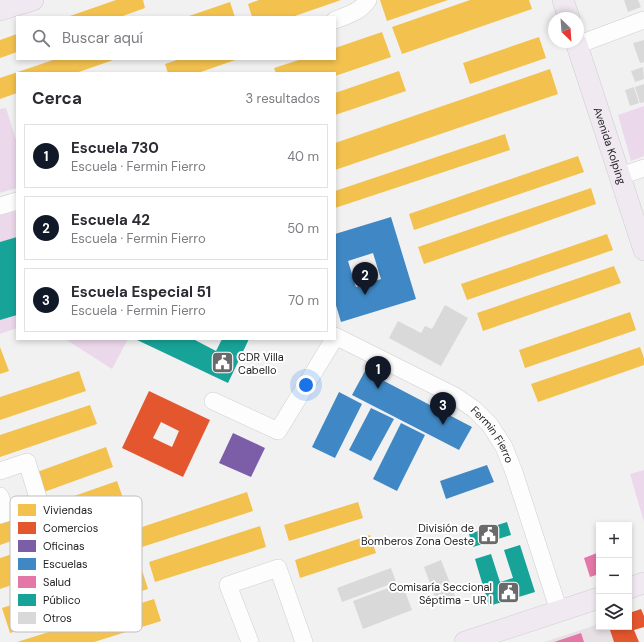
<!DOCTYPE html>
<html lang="es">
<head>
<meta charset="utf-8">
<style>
	body { margin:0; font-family:"DM Sans",sans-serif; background:#f7f7f7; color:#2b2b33 }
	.controls { position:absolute; right:12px; bottom:12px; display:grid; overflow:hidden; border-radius:0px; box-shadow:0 2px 6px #0003 }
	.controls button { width:36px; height:36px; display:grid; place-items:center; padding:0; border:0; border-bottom:1px solid #e1e1e2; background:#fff; color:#2b2b33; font:20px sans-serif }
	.compass { position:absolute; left:548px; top:12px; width:36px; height:36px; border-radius:50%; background:#fff; box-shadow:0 2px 6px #0003; rotate:155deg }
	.you { position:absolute; left:306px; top:385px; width:14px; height:14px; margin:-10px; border:3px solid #fff; border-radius:50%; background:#1a73e8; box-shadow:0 0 0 6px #1a73e833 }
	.badge { display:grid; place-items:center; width:26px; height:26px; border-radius:50%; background:#111827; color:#fff; font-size:13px; font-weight:700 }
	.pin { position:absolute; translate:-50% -33px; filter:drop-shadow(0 1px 2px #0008) }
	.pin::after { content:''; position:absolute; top:21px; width:14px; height:12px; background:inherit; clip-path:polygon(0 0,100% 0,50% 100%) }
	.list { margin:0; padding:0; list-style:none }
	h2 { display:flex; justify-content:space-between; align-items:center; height:52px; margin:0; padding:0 16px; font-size:17px }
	h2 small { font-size:13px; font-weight:400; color:#7c7c81 }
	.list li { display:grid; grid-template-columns:26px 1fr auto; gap:12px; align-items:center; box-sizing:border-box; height:64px; margin:0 8px 8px; padding:0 8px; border:1px solid #e1e1e2; border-radius:0px }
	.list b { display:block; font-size:15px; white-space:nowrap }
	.list p { margin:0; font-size:13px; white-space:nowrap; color:#7c7c81 }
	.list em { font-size:13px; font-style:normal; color:#7c7c81 }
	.icon { flex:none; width:22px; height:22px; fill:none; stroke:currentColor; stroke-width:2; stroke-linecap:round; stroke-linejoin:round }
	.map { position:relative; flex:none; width:644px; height:642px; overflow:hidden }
	.search { position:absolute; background:#fff; box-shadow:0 2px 6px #0003; left:16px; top:16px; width:320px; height:44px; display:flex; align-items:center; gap:10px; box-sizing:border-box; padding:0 14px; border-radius:0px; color:#7c7c81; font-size:15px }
	.panel { position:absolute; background:#fff; box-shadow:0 2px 6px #0003; left:16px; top:72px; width:320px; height:268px; border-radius:0px }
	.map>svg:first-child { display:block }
	.built { fill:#e7e1e6 }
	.green { fill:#ecd8eb }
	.homes { fill:#f2c14e }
	.shops { fill:#e4572e; fill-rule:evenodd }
	.offices { fill:#7b5ea7 }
	.schools { fill:#3f88c5; fill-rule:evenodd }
	.health { fill:#e377a8 }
	.public { fill:#17a398 }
	.building { fill:#d9d9d9 }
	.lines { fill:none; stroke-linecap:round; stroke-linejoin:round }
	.minor-casing { stroke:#cfcfcf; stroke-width:18 }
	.major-casing { stroke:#cecece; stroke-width:22 }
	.minor { stroke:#fdfdfd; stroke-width:17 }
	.major { stroke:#f1e9f1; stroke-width:21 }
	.labels { text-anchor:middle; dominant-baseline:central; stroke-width:4; stroke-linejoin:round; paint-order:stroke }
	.street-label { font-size:11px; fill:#232223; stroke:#fff }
	.poi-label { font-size:11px; fill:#232223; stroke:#fff; text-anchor:end }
	.key { fill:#fff; stroke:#bdbdbd; stroke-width:1 }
	.key-label { font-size:11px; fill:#232223 }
</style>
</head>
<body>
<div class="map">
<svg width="644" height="642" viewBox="0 0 644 642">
	<rect width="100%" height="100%" fill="#f2f1f2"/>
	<path class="built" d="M599 624V627H609L614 642H544Z"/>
	<path class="green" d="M644 106V156L631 161 618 115Z
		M6 108 17 143V188L0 193V109Z
		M17 211V328L0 334V215Z
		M65 339H128L112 369Z
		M644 470V522L630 474Z"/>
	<path class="homes" d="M116 0H143L145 8 120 17H67Z
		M259 0H341L292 17H252L248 4Z
		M380 0H448L387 21Z
		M470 0H529L532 9 402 54 392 27Z
		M230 2 235 17H186Z
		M382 32 391 57 335 76V73H276L274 68 302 59H335V48Z
		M17 34V52L0 58V40Z
		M539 37 546 58 470 84 463 63Z
		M56 59H116L76 73H17V93L0 99V78Z
		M180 59H238L198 73H168L165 64Z
		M550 69 558 94 335 170V143Z
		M399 71 406 91 335 115V93Z
		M505 134 510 150 335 208V191Z
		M578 156 584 172 414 230 409 214Z
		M591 188 596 204 424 264 418 247Z
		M607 234 613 250 467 300 461 284Z
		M614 266 621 283 483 331 477 313Z
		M630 312 636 330 525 368 519 350Z
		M0 347 9 371 0 374Z
		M640 347 644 358V365L538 402 531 384Z
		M79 371 86 391 0 420V397Z
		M90 405 97 424 0 457V435Z
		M106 447 113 467 44 492 37 472Z
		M117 481 124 501 0 545V522Z
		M247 492 253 511 142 547 136 529Z
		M358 502 363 518 289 541 284 525Z
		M260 526 266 547 155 582 149 562Z
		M370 535 376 553 300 578 295 560Z
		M65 537 74 564 0 589V558Z
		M140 564 148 589 10 633 2 608Z
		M154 599 161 621 94 642H17Z"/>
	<path class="shops" d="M149 391 210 420 183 477 122 448ZM161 422 179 431 172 447 153 438Z
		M641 609 644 616V627L634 630 639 642H614L609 627H629V613Z"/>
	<path class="offices" d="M233 433 265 448 251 477 219 463Z"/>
	<path class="schools" d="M391 217 416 299 341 322 335 302V234ZM373 253 381 279 356 287 348 261Z
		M365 371 472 427 459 450 352 395Z
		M339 392 362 404 335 458 312 447Z
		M371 408 394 419 371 461 349 450Z
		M401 423 425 435 397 491 373 479Z
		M487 465 494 482 446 499 440 481Z"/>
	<path class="health" d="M597 553 599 558V574L590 577 584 558Z
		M581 633 584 642H554Z"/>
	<path class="public" d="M17 237V315L0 320V242Z
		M135 339H193L216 351 222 339H249L228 383Z
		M507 522 511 535 473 547 469 534Z
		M520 545 535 592 489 606 475 559 491 554 500 582 513 578 504 550Z"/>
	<path class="building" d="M624 0H638L641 7 628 12Z
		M644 40V62L640 63 633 43Z
		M643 67 644 79 635 82 631 71Z
		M644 84V102L640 103 635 87Z
		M634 87 639 103 630 106 625 90Z
		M445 305 468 318 441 366 389 338 398 321 421 333 425 326 432 329Z
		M441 560 455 596 437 603 424 567Z
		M391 568 396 582 342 602 337 588Z
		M402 583 412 610 363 629 353 601Z"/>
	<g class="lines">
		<defs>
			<g id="minor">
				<path d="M335 20C348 15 360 12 368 0"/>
				<path d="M577 45 644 20"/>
				<path d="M620 176 644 168"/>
				<path d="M0 206 17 201"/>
				<path id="s1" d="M335 336 455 396 474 409 490 425 504 447 514 472 559 611"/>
				<path d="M213 401 278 431 334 339"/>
				<path d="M0 471 27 462 39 501 0 515"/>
				<path d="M0 496 6 513"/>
				<path d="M250 642 228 585 278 568 304 642"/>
			</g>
			<g id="major">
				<path d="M563 0 569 18"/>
				<path d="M0 10 33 0"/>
				<path id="s2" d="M576 42 644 250"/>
				<path d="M629 588 644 583"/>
				<path d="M465 642 599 598"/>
			</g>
		</defs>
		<use href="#minor" class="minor-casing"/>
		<use href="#major" class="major-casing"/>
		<use href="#minor" class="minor"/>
		<use href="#major" class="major"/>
	</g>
	<defs>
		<symbol id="civic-square" viewBox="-11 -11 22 22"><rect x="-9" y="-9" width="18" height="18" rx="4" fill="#6b6a6b" stroke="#fff"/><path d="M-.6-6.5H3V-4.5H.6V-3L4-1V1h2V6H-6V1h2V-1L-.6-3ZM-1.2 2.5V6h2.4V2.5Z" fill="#fff"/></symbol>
	</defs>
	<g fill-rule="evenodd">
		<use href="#civic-square" x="210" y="350" width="25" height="25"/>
		<use href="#civic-square" x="476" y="522" width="25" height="25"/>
		<use href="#civic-square" x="496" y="580" width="25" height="25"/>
	</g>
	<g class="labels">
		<g class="street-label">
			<text stroke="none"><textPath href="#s2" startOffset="109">Avenida Kolping</textPath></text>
			<text stroke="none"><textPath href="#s1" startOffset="189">Fermin Fierro</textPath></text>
		</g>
		<g class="poi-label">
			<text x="238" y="357" text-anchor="start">CDR Villa<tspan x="238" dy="13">Cabello</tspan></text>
			<text x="474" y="528">División de<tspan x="474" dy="13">Bomberos Zona Oeste</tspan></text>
			<text x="492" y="587">Comisaría Seccional<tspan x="492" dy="13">Séptima - UR I</tspan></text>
		</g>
	</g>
	<rect x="10" y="496" width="132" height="136" rx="6" class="key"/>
	<rect x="18" y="504" width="18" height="12" fill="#f2c14e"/>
	<rect x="18" y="522" width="18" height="12" fill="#e4572e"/>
	<rect x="18" y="540" width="18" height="12" fill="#7b5ea7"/>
	<rect x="18" y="558" width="18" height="12" fill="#3f88c5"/>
	<rect x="18" y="576" width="18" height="12" fill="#e377a8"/>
	<rect x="18" y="594" width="18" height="12" fill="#17a398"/>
	<rect x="18" y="612" width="18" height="12" fill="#d9d9d9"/>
	<g class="key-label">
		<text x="43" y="514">Viviendas</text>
		<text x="43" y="532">Comercios</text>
		<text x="43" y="550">Oficinas</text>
		<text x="43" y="568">Escuelas</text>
		<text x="43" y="586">Salud</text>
		<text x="43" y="604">Público</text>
		<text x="43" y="622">Otros</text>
	</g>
</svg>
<div class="controls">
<button>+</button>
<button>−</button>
<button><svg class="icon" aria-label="layers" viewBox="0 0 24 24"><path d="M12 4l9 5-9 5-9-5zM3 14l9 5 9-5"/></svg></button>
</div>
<svg class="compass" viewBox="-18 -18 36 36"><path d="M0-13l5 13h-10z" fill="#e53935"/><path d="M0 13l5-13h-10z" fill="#7c7c81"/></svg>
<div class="you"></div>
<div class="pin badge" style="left:378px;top:389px">1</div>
<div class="pin badge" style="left:365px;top:295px">2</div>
<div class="pin badge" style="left:443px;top:425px">3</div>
<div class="search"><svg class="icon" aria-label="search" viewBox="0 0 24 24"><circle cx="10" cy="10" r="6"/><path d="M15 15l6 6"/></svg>Buscar aquí</div>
<section class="panel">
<h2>Cerca<small>3 resultados</small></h2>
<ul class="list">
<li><span class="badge">1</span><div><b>Escuela 730</b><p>Escuela · Fermin Fierro</p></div><em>40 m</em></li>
<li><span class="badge">2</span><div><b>Escuela 42</b><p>Escuela · Fermin Fierro</p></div><em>50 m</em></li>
<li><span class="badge">3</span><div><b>Escuela Especial 51</b><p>Escuela · Fermin Fierro</p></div><em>70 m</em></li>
</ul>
</section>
</div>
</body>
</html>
